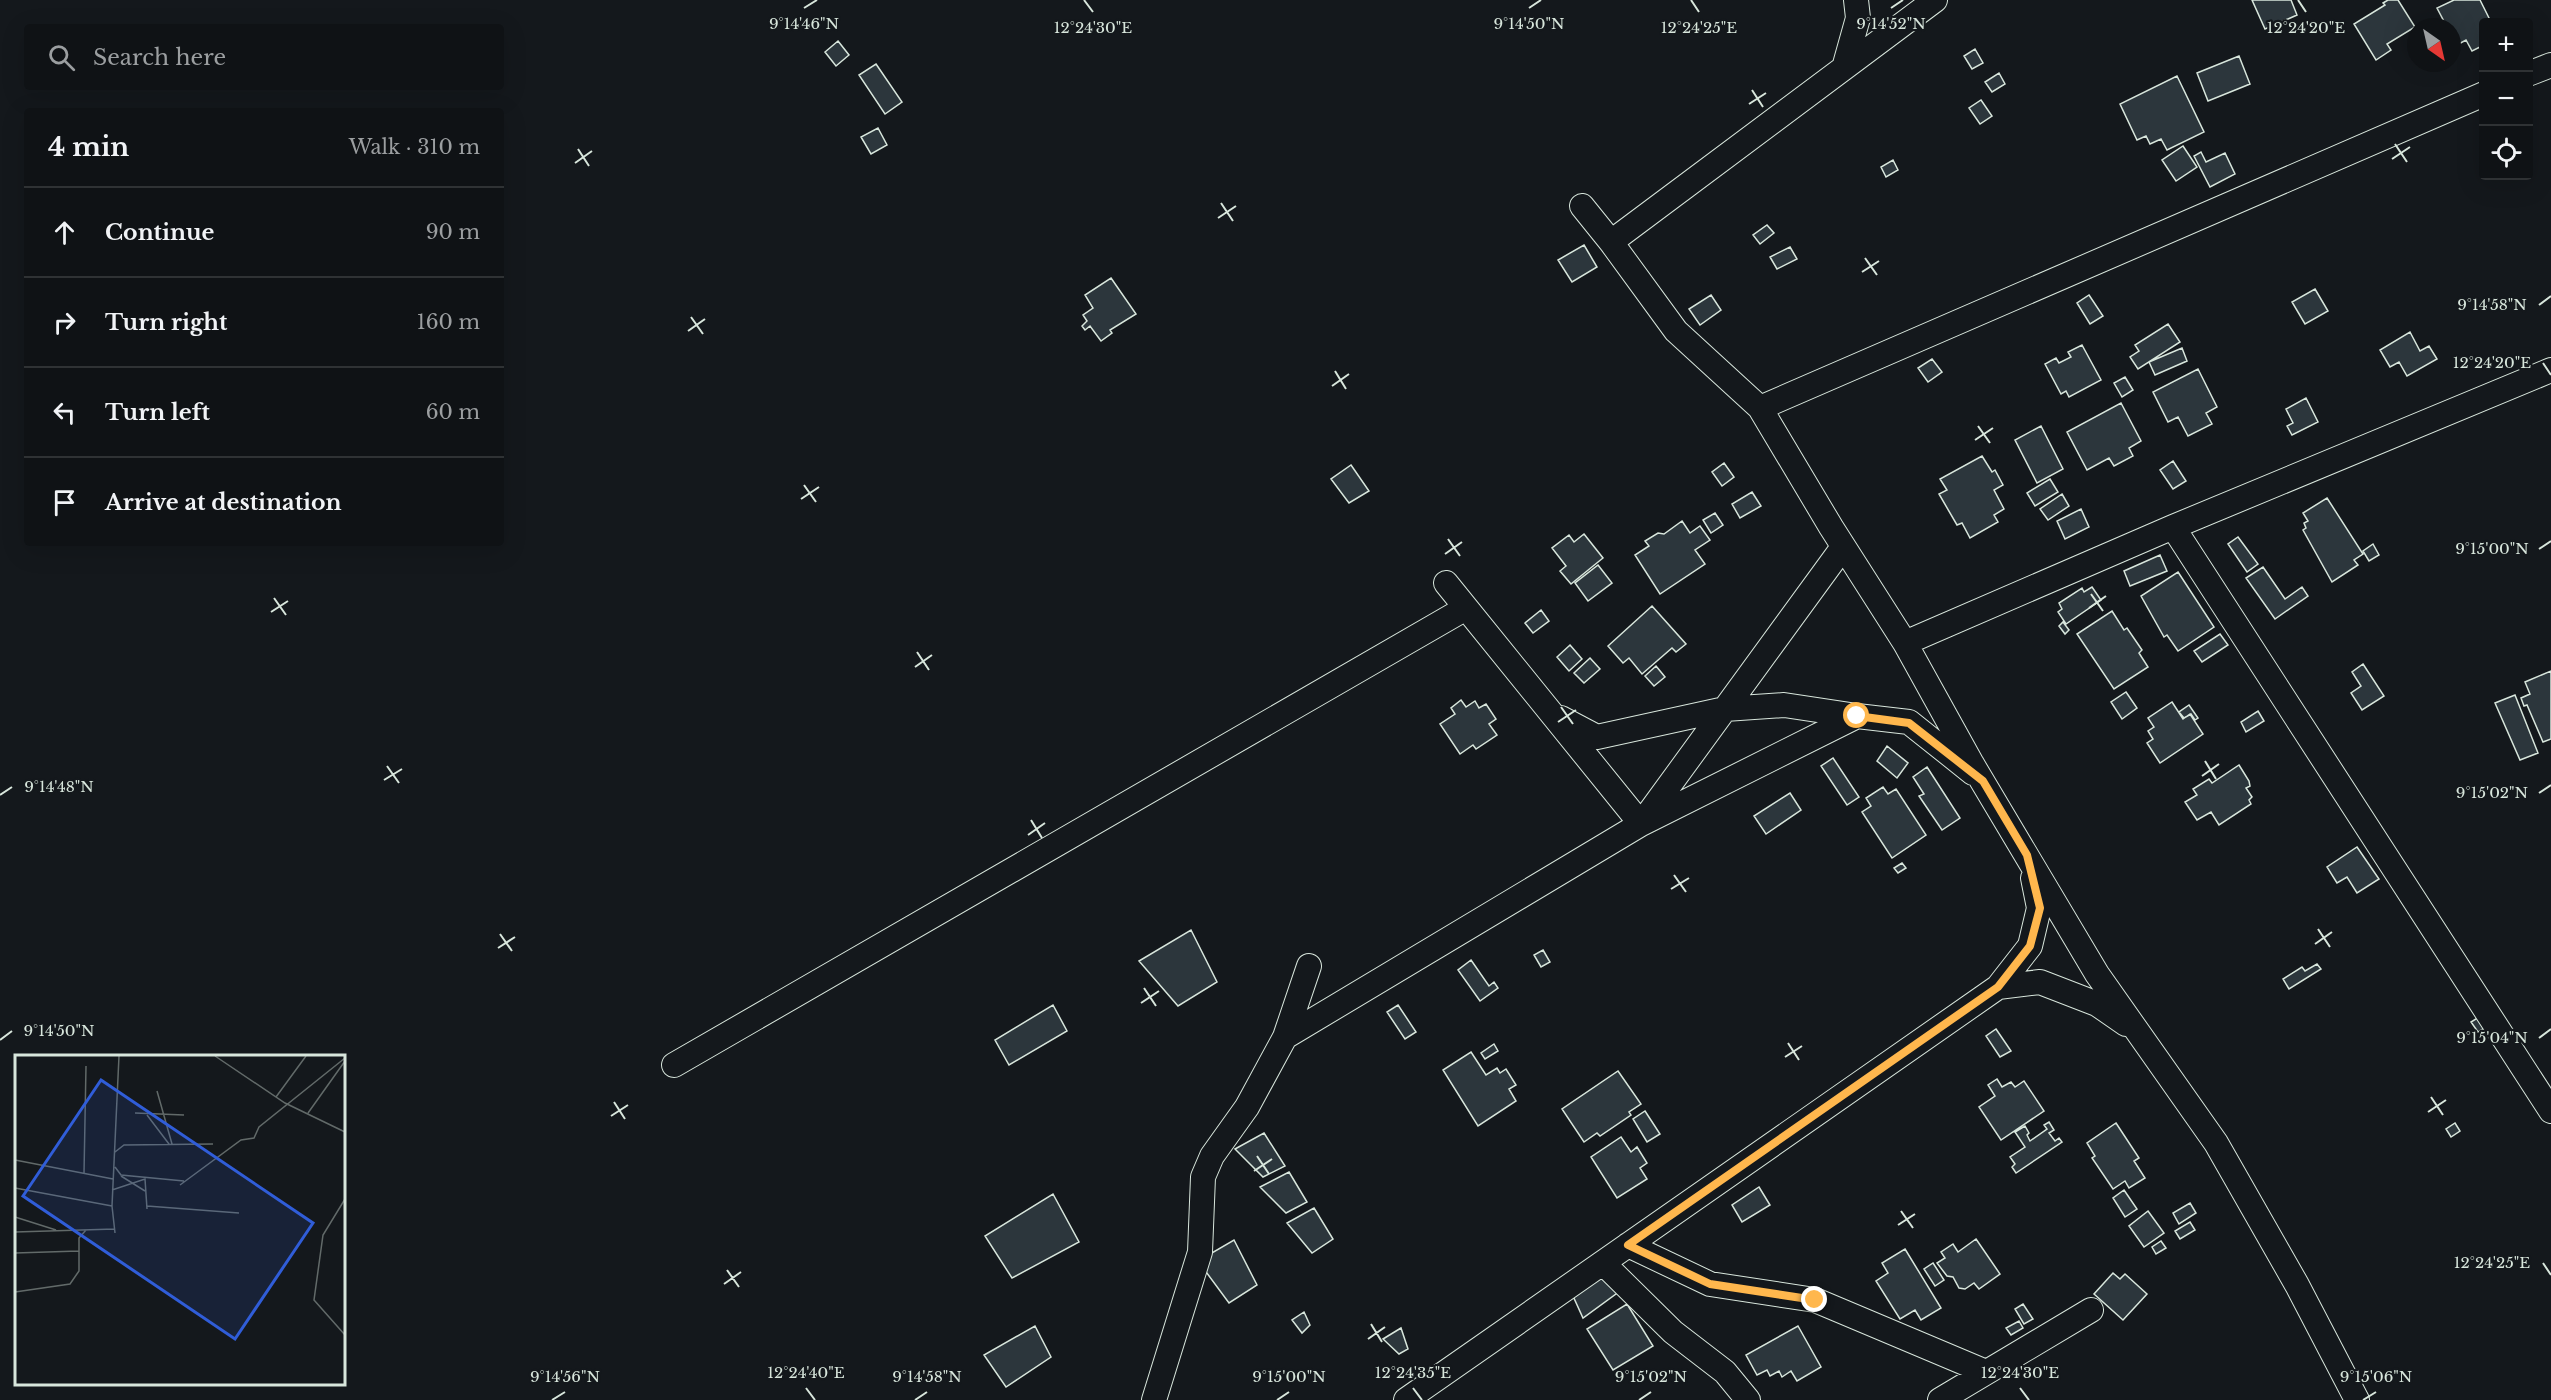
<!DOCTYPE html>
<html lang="en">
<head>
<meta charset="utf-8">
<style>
	body { margin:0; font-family:"Libre Baskerville",serif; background:#1d2022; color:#f1f3f6 }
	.controls { position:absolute; right:18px; top:18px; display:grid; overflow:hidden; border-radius:6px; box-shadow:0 6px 24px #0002 }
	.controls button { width:54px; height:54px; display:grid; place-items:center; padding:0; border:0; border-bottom:2px solid #2f3234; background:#0f1215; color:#f1f3f6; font:30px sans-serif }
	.compass { position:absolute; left:2407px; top:18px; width:54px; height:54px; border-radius:50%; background:#0f1215; box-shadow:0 6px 24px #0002; rotate:146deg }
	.stop { position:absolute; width:18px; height:18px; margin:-14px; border:4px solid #ffb74d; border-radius:50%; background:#fff }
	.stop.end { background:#ffb74d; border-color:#fff; box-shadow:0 2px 6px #0008 }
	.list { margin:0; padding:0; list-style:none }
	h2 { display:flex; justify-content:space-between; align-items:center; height:78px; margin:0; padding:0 24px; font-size:26px }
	h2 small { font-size:20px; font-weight:400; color:#9b9ea0 }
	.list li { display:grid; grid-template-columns:39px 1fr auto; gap:18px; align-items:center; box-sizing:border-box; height:90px; padding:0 24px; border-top:2px solid #2f3234 }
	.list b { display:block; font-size:22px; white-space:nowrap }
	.list em { font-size:20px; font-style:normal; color:#9b9ea0 }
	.icon { flex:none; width:33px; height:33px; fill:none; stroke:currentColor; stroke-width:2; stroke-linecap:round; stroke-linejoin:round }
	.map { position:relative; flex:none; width:2551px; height:1400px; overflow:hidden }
	.search { position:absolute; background:#0f1215; box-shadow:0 6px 24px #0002; left:24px; top:24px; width:480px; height:66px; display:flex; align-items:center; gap:15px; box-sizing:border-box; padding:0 21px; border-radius:6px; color:#9b9ea0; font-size:22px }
	.panel { position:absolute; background:#0f1215; box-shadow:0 6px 24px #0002; left:24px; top:108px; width:480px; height:438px; border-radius:6px }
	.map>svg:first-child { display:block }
	.building { fill:#2c363c; stroke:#d8e6dc; stroke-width:1.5 }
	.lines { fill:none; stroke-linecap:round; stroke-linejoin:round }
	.minor-casing { stroke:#d8e6dc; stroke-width:26 }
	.minor { stroke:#14181c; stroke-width:24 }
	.route { stroke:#ffb74d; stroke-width:8 }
	.ticks { fill:none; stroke:#d8e6dc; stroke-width:2 }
	.inset-road { fill:none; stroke:#626a69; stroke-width:1.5 }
	.view { fill:#305dd8; fill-opacity:0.15; stroke:#305dd8; stroke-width:3 }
	.inset-edge { fill:none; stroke:#d8e6dc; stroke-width:3 }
	.ticks-label { font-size:15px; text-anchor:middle; fill:#d8e6dc; stroke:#14181c; stroke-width:4.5; stroke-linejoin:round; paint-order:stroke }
</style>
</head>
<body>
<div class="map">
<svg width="2551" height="1400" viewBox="0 0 2551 1400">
	<rect width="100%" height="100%" fill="#14181c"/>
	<path class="building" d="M2252 0H2291L2297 15 2265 29Z
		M2388 0H2398L2415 27 2387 44 2391 50 2376 60 2354 24 2385 5 2383 3Z
		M2454 0H2480L2491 22H2484V45L2472 51 2466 40 2457 45 2452 36V27H2447L2437 8Z
		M838 41 849 55 836 66 825 52Z
		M1975 49 1983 63 1972 69 1964 56Z
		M2239 56 2250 84 2208 101 2197 73Z
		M876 64 902 102 885 114 859 75Z
		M1999 73 2005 84 1992 92 1985 82Z
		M2177 76 2204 132 2167 150 2161 139 2150 144 2146 136 2137 140 2120 104Z
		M1981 100 1992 116 1980 124 1969 108Z
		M878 128 887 145 871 154 861 137Z
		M2183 146 2197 167 2176 181 2162 160Z
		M2201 152 2206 162 2225 153 2235 174 2210 187 2194 156Z
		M1893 160 1898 170 1886 177 1881 167Z
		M1767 225 1774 233 1760 244 1753 235Z
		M1584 245 1597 267 1572 282 1558 260Z
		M1790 247 1797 259 1777 269 1770 257Z
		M1111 278 1136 314 1110 330 1112 333 1101 341 1090 326 1085 330 1082 326 1087 321 1083 315 1093 308 1085 295Z
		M2315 289 2328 311 2305 324 2292 302Z
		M1711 295 1721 310 1700 325 1689 309Z
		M2089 295 2103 316 2090 324 2077 303Z
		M2168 324 2180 342 2138 369 2130 357 2139 351 2135 345Z
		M2410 332 2420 351 2429 346 2437 359 2407 376 2399 362 2390 367 2380 350Z
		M2082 345 2101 380 2069 397 2066 391 2061 394 2045 364 2056 358 2059 363 2071 357 2068 352Z
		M2182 348 2187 361 2155 375 2149 362Z
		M1932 359 1942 372 1928 382 1918 368Z
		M2198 369 2217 407 2206 413 2212 424 2188 436 2178 417 2168 422 2153 392Z
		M2125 377 2133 390 2122 397 2114 383Z
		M2306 398 2318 422 2292 435 2287 426 2293 423 2286 409Z
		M2121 403 2141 441 2129 448 2133 456 2114 466 2109 458 2087 470 2067 432Z
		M2041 426 2063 469 2037 483 2015 440Z
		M1982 456 1992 472 1995 470 2003 485 1994 490 2004 509 1994 515 1998 522 1970 538 1962 523 1957 525 1939 494 1947 490 1940 479Z
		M2173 461 2186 481 2173 489 2160 470Z
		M1724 463 1734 477 1722 486 1712 472Z
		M1351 465 1369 491 1349 503 1331 479Z
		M2050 479 2058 492 2035 506 2027 493Z
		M1752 492 1761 506 1740 518 1732 504Z
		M2062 494 2069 506 2048 520 2040 509Z
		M2327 498 2363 554 2354 560 2358 565 2332 582 2303 530 2306 528 2304 523 2308 521 2303 513Z
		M2081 509 2089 527 2065 539 2057 521Z
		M1715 513 1723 525 1711 533 1703 520Z
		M1682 521 1690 533 1700 526 1710 540 1695 550 1705 564 1660 594 1635 555 1649 546 1645 541 1658 533 1664 534Z
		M1584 534 1603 558 1571 584 1560 571 1566 566 1552 548 1569 535 1574 542Z
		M2238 537 2258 564 2247 572 2228 544Z
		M2373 544 2379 555 2369 561 2363 551Z
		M2160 555 2167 571 2130 586 2124 571Z
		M1598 565 1612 583 1588 601 1575 583Z
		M2263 567 2285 599 2302 587 2308 596 2275 619 2246 578Z
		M2178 572 2214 627 2178 651 2167 635 2164 637 2141 596Z
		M2092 587 2101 600 2066 624 2058 612 2062 609 2059 603 2082 588 2084 592Z
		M1652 606 1686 644 1676 652 1672 648 1642 674 1629 658 1623 663 1608 646Z
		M1541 610 1549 621 1533 633 1525 623Z
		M2112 611 2124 630 2127 628 2142 650 2139 653 2148 667 2114 689 2077 634Z
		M2063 622 2069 630 2065 634 2059 626Z
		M2220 634 2228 645 2202 662 2194 651Z
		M1570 645 1582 659 1569 671 1557 657Z
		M1590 658 1600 669 1584 683 1574 673Z
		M2363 664 2384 696 2362 710 2351 693 2361 686 2352 672Z
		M1656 666 1665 677 1654 686 1645 676Z
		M2551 671V739L2543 742 2527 705 2524 706 2521 698 2530 694 2525 682Z
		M2126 692 2137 708 2122 719 2111 702Z
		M2515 695 2538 753 2520 760 2495 703Z
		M1461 700 1466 707 1475 701 1479 708 1486 704 1496 719 1489 724 1497 735 1476 749 1473 745 1460 754 1440 724 1455 714 1451 708Z
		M2172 702 2183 719 2190 714 2203 734 2160 763 2147 743 2153 739 2148 731 2154 727 2148 718Z
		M2189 705 2198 718 2195 720 2191 714 2184 718 2179 712Z
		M2258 711 2264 721 2246 732 2241 722Z
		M1887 746 1908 763 1897 778 1877 761Z
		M1833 758 1859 797 1847 805 1821 766Z
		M2239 765 2249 781 2250 786 2246 788 2252 797 2249 800 2251 804 2219 825 2211 812 2197 820 2185 802 2197 795 2193 789 2209 779 2212 783Z
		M1927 767 1960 818 1942 830 1919 796 1924 794 1913 777Z
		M1883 787 1888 794 1896 789 1926 835 1892 858 1862 812 1871 806 1866 798Z
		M1790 793 1801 810 1766 834 1754 816Z
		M2357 847 2379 879 2357 893 2347 877 2337 883 2327 867Z
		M1902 863 1906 868 1898 873 1894 868Z
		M1191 930 1217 982 1178 1006 1139 961Z
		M1543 950 1550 962 1541 967 1534 955Z
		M1471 960 1489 986 1494 982 1498 988 1480 1001 1458 970Z
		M2317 964 2321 969 2289 989 2283 979 2302 967 2305 971Z
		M1053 1005 1067 1031 1009 1065 995 1040Z
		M1398 1005 1416 1032 1405 1039 1387 1012Z
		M2484 1014 2490 1024 2478 1032 2471 1022Z
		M1996 1029 2011 1051 2000 1057 1986 1036Z
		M1494 1044 1498 1051 1485 1059 1481 1053Z
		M1471 1052 1486 1075 1497 1068 1500 1073 1506 1069 1516 1085 1509 1089 1516 1101 1478 1126 1443 1070Z
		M1618 1071 1641 1104 1629 1112 1631 1115 1600 1136 1597 1133 1584 1142 1562 1109Z
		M1997 1079 2002 1087 2011 1082 2015 1087 2024 1081 2044 1111 2001 1140 1979 1107 1995 1096 1988 1085Z
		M1645 1111 1660 1134 1647 1142 1633 1119Z
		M2049 1122 2054 1130 2049 1133 2055 1141 2059 1138 2062 1142 2016 1173 2012 1167 2015 1164 2010 1157 2025 1147 2015 1132 2025 1126 2029 1133 2027 1135 2030 1141 2047 1129 2044 1125Z
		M2116 1123 2139 1158 2134 1161 2145 1178 2129 1188 2125 1181 2113 1189 2092 1158 2095 1156 2087 1143Z
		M2455 1123 2460 1131 2451 1137 2446 1129Z
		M1264 1133 1285 1166 1263 1177 1235 1149Z
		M1621 1137 1631 1152 1637 1147 1647 1163 1640 1168 1647 1179 1617 1198 1591 1157Z
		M1289 1172 1307 1202 1286 1213 1260 1187Z
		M1759 1187 1770 1205 1742 1222 1732 1205Z
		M2124 1190 2137 1209 2125 1217 2113 1198Z
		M1053 1194 1079 1242 1012 1278 985 1236Z
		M2190 1203 2196 1213 2179 1224 2173 1213Z
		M1314 1208 1333 1239 1312 1253 1287 1223Z
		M2148 1211 2164 1233 2144 1247 2129 1226Z
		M2190 1222 2195 1230 2180 1239 2175 1231Z
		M1976 1239 2000 1274 1979 1289 1974 1283 1965 1289 1959 1288 1953 1277 1947 1276 1937 1263 1945 1258 1941 1252 1953 1244 1958 1252Z
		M1234 1240 1257 1285 1229 1303 1198 1261Z
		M2161 1241 2166 1248 2156 1254 2152 1247Z
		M1905 1249 1941 1308 1921 1320 1915 1310 1900 1319 1876 1281 1888 1273 1882 1263Z
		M1933 1263 1944 1280 1935 1286 1924 1269Z
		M1611 1270 1620 1291 1583 1318 1573 1296Z
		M2113 1273 2120 1279 2125 1274 2147 1294 2123 1320 2094 1294Z
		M1627 1304 1653 1346 1613 1370 1587 1329Z
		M2023 1304 2033 1319 2024 1324 2015 1309Z
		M1304 1312 1310 1325 1302 1333 1292 1320Z
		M2019 1321 2023 1328 2011 1335 2006 1328Z
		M1035 1326 1051 1357 1006 1387 984 1355Z
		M1798 1326 1821 1367 1797 1381 1791 1371 1782 1377 1779 1371 1770 1376 1767 1370 1757 1375 1746 1355Z
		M1401 1328 1408 1349 1399 1354 1383 1339Z"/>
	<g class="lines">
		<defs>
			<path id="minor" d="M1844 68 1858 18 1856 0
				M2528 74 2551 65
				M1582 206 1611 242 1676 331 1760 408 1831 527 1905 643 1972 764 2097 974 2216 1143 2297 1285 2357 1400
				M1611 242 1935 0
				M1760 408 2484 94
				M2173 527 2551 1111
				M1446 583 1641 824 1843 547
				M1905 643 2173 527 2551 370
				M1561 718 1597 737 1725 709 1784 705 1857 716
				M1998 987 2040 982 2097 1004 2126 1024
				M1285 1037 1641 824 1857 716 1909 722 1973 773
				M674 1065 1466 608
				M1628 1245 1710 1284 1815 1300 1986 1372
				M1603 1263 1673 1332 1725 1372 1748 1400
				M1154 1400 1200 1252 1203 1177 1212 1156 1247 1107 1285 1037 1309 966
				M1406 1400 1998 987 2030 946 2039 908 2033 878
				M1940 1400 2091 1310"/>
		</defs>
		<use href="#minor" class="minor-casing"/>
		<use href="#minor" class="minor"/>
	</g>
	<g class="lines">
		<path class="route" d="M1815 1300 1710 1284 1628 1245 1998 987 2030 946 2040 908 2027 855 1983 781 1909 723 1857 716"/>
	</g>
	<path class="ticks" d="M1084 0 1093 12M1691 0 1699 12M2298 0 2306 12M804 8 817 0M1529 8 1541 0M1891 8 1903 0M1752 90 1763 107M1749 104 1766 93M2395 144 2407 162M578 149 589 166M2392 159 2410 147M575 163 592 151M1221 203 1233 221M1218 218 1236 206M1865 258 1877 275M1862 272 1879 261M2539 305 2551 296M691 317 703 334M688 331 705 319M2543 363 2551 375M1335 371 1346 389M1332 386 1349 374M1978 426 1990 443M1975 440 1993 428M804 485 816 502M801 499 819 487M1448 539 1460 556M2539 549 2551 541M1445 554 1462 542M2091 594 2103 611M274 598 286 615M2089 608 2106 596M271 612 288 601M917 652 929 670M915 667 932 655M1561 707 1573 724M1558 722 1576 710M2205 761 2216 779M387 766 399 783M2202 776 2219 764M384 780 402 769M2539 793 2551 785M0 795 12 787M1031 820 1042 838M1028 835 1045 823M1674 875 1686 892M1671 889 1689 878M2318 929 2330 947M500 934 512 951M2315 944 2332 932M498 948 515 937M1144 988 1156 1006M1141 1003 1159 991M2539 1038 2551 1029M0 1040 12 1031M1788 1043 1799 1060M1785 1057 1802 1046M2431 1097 2443 1115M614 1102 625 1119M2428 1112 2446 1100M611 1116 628 1105M1257 1156 1269 1174M1254 1171 1272 1159M1901 1211 1913 1228M1898 1225 1915 1214M2543 1263 2551 1275M727 1270 739 1287M724 1284 741 1272M1371 1324 1382 1342M1368 1339 1385 1327M806 1388 815 1400M1413 1388 1422 1400M2020 1388 2029 1400M552 1400 565 1392M915 1400 927 1392M1277 1400 1289 1392M1639 1400 1651 1392M2363 1400 2376 1392"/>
	<g transform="translate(15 1055)">
		<rect width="330" height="330" fill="#14181c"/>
		<path class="inset-road" d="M200 1 270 48 330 77M142 36 157 89M261 42 291 1M120 58 169 60M293 58 330 6M132 60 154 89M100 97 109 90 198 89M0 105 98 124M100 112 106 120 169 126M69 118 71 11M106 121 130 136M165 130 226 85 239 83 244 72 330 3M0 133 97 151M97 135 130 124 132 154M330 144 308 180 299 245 330 280M132 151 224 158M0 162 41 175M0 177 100 174M100 178 97 151 104 1M0 198 64 196M0 237 55 229 64 216V183L71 175"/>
		<path class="view" d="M86 25 298 168 220 284 8 141Z"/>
		<rect width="330" height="330" class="inset-edge"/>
	</g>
	<g class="ticks-label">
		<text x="804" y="29">9°14'46"N</text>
		<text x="1529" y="29">9°14'50"N</text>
		<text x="1891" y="29">9°14'52"N</text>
		<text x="1093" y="33">12°24'30"E</text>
		<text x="1699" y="33">12°24'25"E</text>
		<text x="2306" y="33">12°24'20"E</text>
		<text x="2492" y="310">9°14'58"N</text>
		<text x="2492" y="368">12°24'20"E</text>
		<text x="2492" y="554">9°15'00"N</text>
		<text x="59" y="792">9°14'48"N</text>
		<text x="2492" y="798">9°15'02"N</text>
		<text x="59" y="1036">9°14'50"N</text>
		<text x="2492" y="1043">9°15'04"N</text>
		<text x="2492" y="1268">12°24'25"E</text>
		<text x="806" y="1378">12°24'40"E</text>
		<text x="1413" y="1378">12°24'35"E</text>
		<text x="2020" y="1378">12°24'30"E</text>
		<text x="565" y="1382">9°14'56"N</text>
		<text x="927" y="1382">9°14'58"N</text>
		<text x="1289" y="1382">9°15'00"N</text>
		<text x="1651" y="1382">9°15'02"N</text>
		<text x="2376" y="1382">9°15'06"N</text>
	</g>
</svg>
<div class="controls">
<button>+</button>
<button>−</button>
<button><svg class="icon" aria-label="locate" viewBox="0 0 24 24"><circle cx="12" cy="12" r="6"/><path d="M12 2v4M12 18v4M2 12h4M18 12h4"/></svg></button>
</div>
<svg class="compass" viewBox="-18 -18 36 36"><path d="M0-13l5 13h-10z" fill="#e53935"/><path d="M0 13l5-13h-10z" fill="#9b9ea0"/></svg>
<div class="stop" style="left:1857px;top:716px"></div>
<div class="stop end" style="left:1815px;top:1300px"></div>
<div class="search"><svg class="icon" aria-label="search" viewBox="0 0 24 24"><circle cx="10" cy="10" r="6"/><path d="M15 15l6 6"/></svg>Search here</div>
<section class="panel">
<h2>4 min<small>Walk · 310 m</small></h2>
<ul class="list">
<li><svg class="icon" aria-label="ahead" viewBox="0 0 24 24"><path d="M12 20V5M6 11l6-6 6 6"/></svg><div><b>Continue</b></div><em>90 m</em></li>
<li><svg class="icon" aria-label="right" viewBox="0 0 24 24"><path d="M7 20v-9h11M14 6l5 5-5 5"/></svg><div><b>Turn right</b></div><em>160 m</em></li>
<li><svg class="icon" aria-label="left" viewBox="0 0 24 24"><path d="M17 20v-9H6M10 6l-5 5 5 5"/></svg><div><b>Turn left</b></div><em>60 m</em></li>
<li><svg class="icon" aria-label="arrive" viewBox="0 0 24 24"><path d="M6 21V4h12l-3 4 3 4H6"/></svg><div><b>Arrive at destination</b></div></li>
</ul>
</section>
</div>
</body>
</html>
